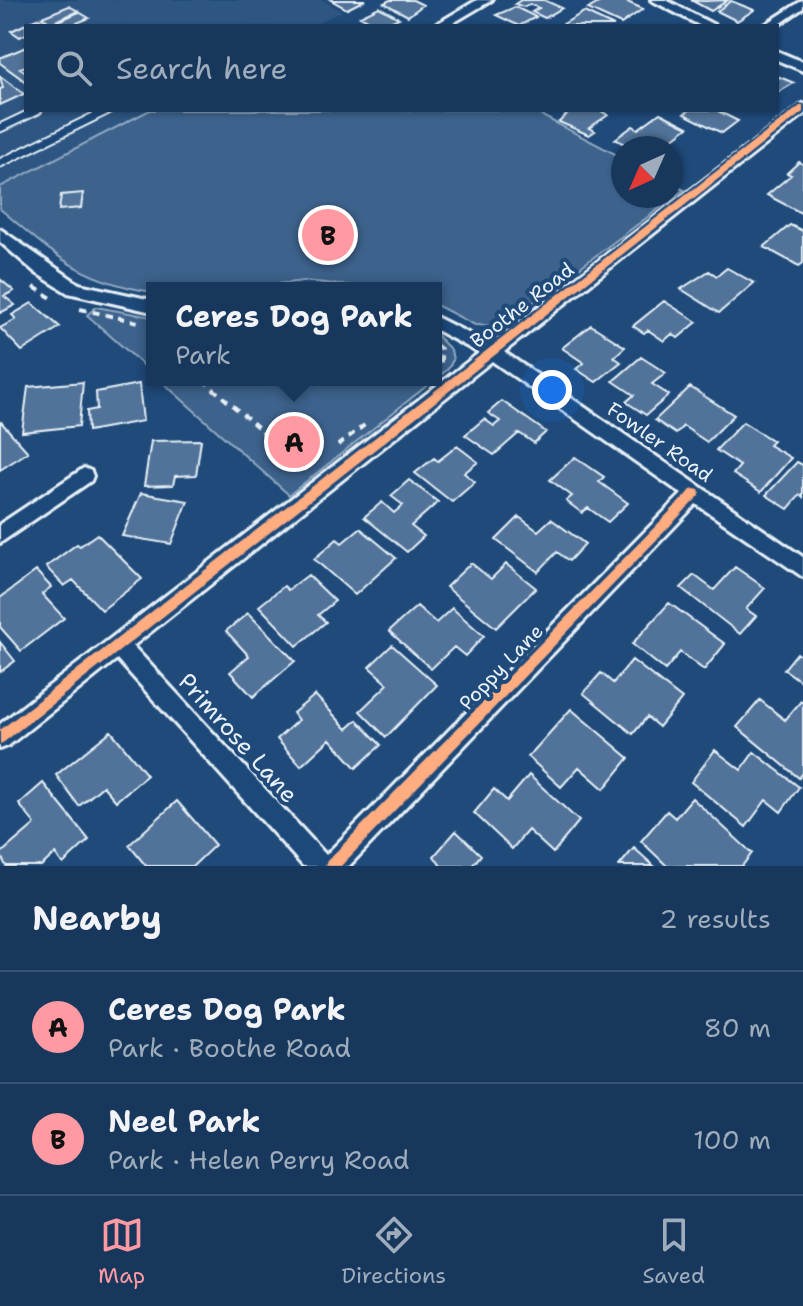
<!DOCTYPE html>
<html lang="en">
<head>
<meta charset="utf-8">
<style>
	body { margin:0; font-family:"Shantell Sans",sans-serif; background:#244365; color:#f1f3f6 }
	.compass { position:absolute; left:611px; top:136px; width:72px; height:72px; border-radius:50%; background:#17385c; box-shadow:0 2px 6px #0004; rotate:225deg }
	.you { position:absolute; left:552px; top:390px; width:28px; height:28px; margin:-20px; border:6px solid #fff; border-radius:50%; background:#1a73e8; box-shadow:0 0 0 12px #1a73e833 }
	.badge { display:grid; place-items:center; width:52px; height:52px; border-radius:50%; background:#ff9aa2; color:#111; font-size:26px; font-weight:700 }
	.pin { position:absolute; translate:-50% -50%; border:4px solid #fff; box-shadow:0 2px 8px #0006 }
	.popup { position:absolute; left:146px; top:282px; width:296px; height:104px; box-sizing:border-box; display:grid; place-content:center; border-radius:0px; background:#17385c; filter:drop-shadow(0 2px 6px #0005); font-size:26px; white-space:nowrap; color:#9eacbb }
	.popup b { font-size:30px; color:#f1f3f6 }
	.popup::after { content:''; position:absolute; left:50%; top:100%; margin-left:-16px; border:16px solid transparent; border-top-color:#17385c }
	.list { margin:0; padding:0; list-style:none }
	h2 { display:flex; justify-content:space-between; align-items:center; height:104px; margin:0; padding:0 32px; font-size:34px }
	h2 small { font-size:26px; font-weight:400; color:#9eacbb }
	.list li { display:grid; grid-template-columns:52px 1fr auto; gap:24px; align-items:center; box-sizing:border-box; height:112px; padding:0 32px; border-top:2px solid #365272 }
	.list b { display:block; font-size:30px; white-space:nowrap }
	.list p { margin:0; font-size:26px; white-space:nowrap; color:#9eacbb }
	.list em { font-size:26px; font-style:normal; color:#9eacbb }
	.icon { flex:none; width:44px; height:44px; fill:none; stroke:currentColor; stroke-width:2; stroke-linecap:round; stroke-linejoin:round }
	.map { position:relative; flex:none; width:803px; height:866px; overflow:hidden }
	.search { position:absolute; background:#17385c; box-shadow:0 2px 6px #0004; left:24px; right:24px; top:24px; height:88px; display:flex; align-items:center; gap:20px; box-sizing:border-box; padding:0 28px; border-radius:0px; color:#9eacbb; font-size:30px }
	.sheet { height:328px; background:#17385c }
	nav { display:flex; justify-content:space-around; align-items:center; box-sizing:border-box; height:112px; border-top:2px solid #365272; background:#17385c; font-size:22px; color:#9eacbb }
	nav a { display:grid; justify-items:center; gap:4px }
	nav .on { color:#ff9aa2 }
	.map>svg:first-child { display:block }
	.built { fill:#2e5683 }
	.green { fill:#3c628c; stroke:#92aac2; stroke-width:2 }
	.building { fill:#517399; stroke:#e8f1f8; stroke-width:2 }
	.lines { fill:none; stroke-linecap:round; stroke-linejoin:round }
	.service-casing { stroke:#e8f1f8; stroke-width:11 }
	.minor-casing { stroke:#e8f1f8; stroke-width:6 }
	.path { stroke:#e8f1f8; stroke-width:4; stroke-dasharray:7 6; stroke-linecap:butt }
	.service { stroke:#1f4a7a; stroke-width:7 }
	.minor { fill:#1f4a7a; fill-rule:evenodd }
	.cycleway-casing { stroke:#1f4a7a; stroke-width:5 }
	.cycleway { fill:#ffac80; fill-rule:evenodd }
	.labels { text-anchor:middle; dominant-baseline:central; stroke-width:8; stroke-linejoin:round; paint-order:stroke }
	.street-label { font-size:20px; fill:#e8f1f8; stroke:#1f4a7a }
	.near-street-label { font-size:24px; fill:#e8f1f8; stroke:#1f4a7a }
</style>
</head>
<body>
<div class="map">
<svg width="803" height="866" viewBox="0 0 803 866">
	<rect width="100%" height="100%" fill="#1f4a7a"/>
	<filter id="ink" filterUnits="userSpaceOnUse"><feTurbulence type="fractalNoise" baseFrequency=".0125" numOctaves="2"/><feDisplacementMap in="SourceGraphic" scale="16" xChannelSelector="R" yChannelSelector="G"/><feConvolveMatrix kernelMatrix="1 2 1 2 8 2 1 2 1" color-interpolation-filters="sRGB"/></filter>
	<g filter="url(#ink)">
		<path class="built" d="M0 0H322L342 11 312 26H26V110H150L0 187Z"/>
		<path class="green" d="M150 110H531L623 158V196H671V183L684 190 501 326 475 325 436 305V288H377L304 281 242 288H152V292C77 280 56 255 0 209V187Z
			M96 307 152 317V373L87 315Z
			M436 335 451 350 453 360 448 369 289 495 160 380H436Z"/>
		<path class="building" d="M331 0H365L347 9Z
			M390 0H413L423 5 408 16 384 3Z
			M521 0H544L562 8 545 18 532 12 539 8 530 4 524 7 515 4Z
			M604 0H623L643 9 621 24 588 9Z
			M691 0 704 1 728 0 711 11Z
			M731 1 754 10 737 21 717 11Z
			M69 6 78 11 51 23 42 17Z
			M379 7 399 18 390 22 395 25 379 26 360 16Z
			M515 7 536 17 519 26 496 15Z
			M79 12 89 18 70 26 52 24Z
			M584 12 614 26H560Z
			M39 18 48 25 26 26V34L20 37 11 31Z
			M26 47V66L20 68 26 72V82L0 63V58Z
			M0 76 24 94 0 105V89L3 88Z
			M777 76 794 83 777 93Z
			M572 110H599L608 115 589 128 595 131 589 135 559 122Z
			M690 110H716L738 121 722 133 684 114Z
			M660 113 688 127 664 145 649 137 632 148 615 139 633 126 638 129Z
			M799 162 803 164V214L767 195 791 175 787 173Z
			M83 193 81 208 59 210 61 195Z
			M790 225 803 231V263L799 266 764 247Z
			M727 268 754 283 719 313 681 289 709 271 717 276Z
			M0 279 14 291 4 296 15 305 0 313Z
			M664 301 697 322 678 338 672 334 664 341 648 330 644 333 633 326Z
			M32 303 60 327 22 351 0 328 16 319 12 315Z
			M591 325 625 347 614 357 621 362 596 382 576 369 584 363 562 348Z
			M641 357 666 373 652 384 669 395 646 415 626 402 634 395 613 381Z
			M83 382 79 426 22 432 28 387Z
			M139 384 143 421 88 431 87 411 97 409 96 392Z
			M690 387 734 415 707 442 683 426 676 434 655 420Z
			M502 401 546 432 534 443 519 433 494 455 465 435 484 419 494 426 500 421 488 413Z
			M1 422 28 452 0 470V423Z
			M743 422 773 441 769 445 791 458 761 492 733 474 740 466 716 450Z
			M201 440 196 475 175 476 173 485 144 486 151 441Z
			M457 446 478 462 464 473 475 482 452 502 415 473 434 458 438 461Z
			M575 457 604 477 599 482 628 503 608 522 588 508 582 513 566 501 572 496 550 480Z
			M797 462 803 465V497L800 495 788 509 766 495Z
			M409 480 438 502 411 526 424 536 407 552 364 517 382 502 394 513 403 505 391 496Z
			M141 493 188 501 171 544 122 536Z
			M519 517 538 531 551 519 585 544 569 561 557 552 538 572 496 540Z
			M360 528 396 558 355 595 314 559 337 539 342 543Z
			M97 534 142 579 102 610 73 580 64 586 46 567 77 544 80 546Z
			M471 563 491 579 506 564 536 588 496 628 446 587Z
			M735 567 765 588 746 609 756 616 740 634 681 588 694 575 714 590Z
			M36 571 51 587 42 594 64 618 21 651 0 627V598Z
			M308 575 335 601 318 615 326 622 297 646 259 606 284 586 288 590Z
			M669 603 725 644 704 670 680 652 665 670 632 644Z
			M417 606 436 623 452 608 484 636 465 656 454 647 431 669 389 631Z
			M248 613 295 661 253 697 230 672 249 656 226 631Z
			M0 642 15 661 0 672Z
			M392 645 437 685 386 737 360 711 388 684 369 667Z
			M797 653 803 657V683L784 669Z
			M632 660 682 699 659 727 647 717 633 734 583 693 601 673 613 683Z
			M315 695 347 729 357 720 381 745 356 768 330 739 301 766 277 739 298 720 293 713Z
			M760 700 785 720 801 701 803 703V773L799 778 737 727Z
			M571 709 629 758 604 789 579 767 561 787 528 757Z
			M111 731 147 775 116 801 103 786 79 806 56 775Z
			M715 750 741 770 754 752 799 787 781 812 766 800 746 827 691 782Z
			M529 775 579 821 553 853 528 830 512 849 474 813 494 789 507 801Z
			M43 783 89 840 63 864 55 854 41 866H6L0 854 35 824 19 804Z
			M692 798 752 853 742 866H667L641 841 667 811 675 818Z
			M177 801 215 845 193 866H146L129 845Z
			M456 831 481 855 472 866H441L434 856Z
			M634 848 654 866H619Z"/>
		<g class="lines">
			<defs>
				<path id="service" d="M0 128 38 110
					M0 163 108 110"/>
				<path id="minor" d="M477 0H492L448 26H433Z
					M651 0H666L716 26H701Z
					M803 0V8L777 26H763Z
					M777 51 803 62V71L777 60Z
					M803 104V115L504 352 803 557V577L696 504 349 866H303L117 659 8 746 0 749V724L479 353 436 330V317L490 344ZM492 361 682 494 326 855 133 646Z
					M0 229 79 284 152 300V312L68 293 36 273 0 242Z
					M84 468 91 471 93 476 91 481 0 543V524Z"/>
			</defs>
			<use href="#service" class="service-casing"/>
			<use href="#minor" class="minor-casing"/>
			<path class="path" d="M34 287 53 299
				M80 309 138 322
				M436 345 441 349V368
				M203 380 311 473
				M338 445 366 424"/>
			<use href="#service" class="service"/>
			<use href="#minor" class="minor"/>
			<defs>
				<path id="cycleway" d="M800 106H803V112L4 742 0 744V730Z
					M695 489 699 490 700 493 699 496 341 866H325L327 861 691 490Z"/>
			</defs>
			<use href="#cycleway" class="cycleway-casing"/>
			<use href="#cycleway" class="cycleway"/>
		</g>
	</g>
	<g class="labels">
		<g class="street-label">
			<text transform="translate(522 305) rotate(-38)">Boothe Road</text>
			<text transform="translate(660 442) rotate(35)">Fowler Road</text>
			<text transform="translate(501 667) rotate(-46)">Poppy Lane</text>
		</g>
		<g class="near-street-label">
			<text transform="translate(238 738) rotate(48)">Primrose Lane</text>
		</g>
	</g>
</svg>
<svg class="compass" viewBox="-18 -18 36 36"><path d="M0-13l5 13h-10z" fill="#e53935"/><path d="M0 13l5-13h-10z" fill="#9eacbb"/></svg>
<div class="you"></div>
<div class="pin badge" style="left:294px;top:442px">A</div>
<div class="popup"><b>Ceres Dog Park</b>Park</div>
<div class="pin badge" style="left:328px;top:235px">B</div>
<div class="search"><svg class="icon" aria-label="search" viewBox="0 0 24 24"><circle cx="10" cy="10" r="6"/><path d="M15 15l6 6"/></svg>Search here</div>
</div>
<section class="sheet">
<h2>Nearby<small>2 results</small></h2>
<ul class="list">
<li><span class="badge">A</span><div><b>Ceres Dog Park</b><p>Park · Boothe Road</p></div><em>80 m</em></li>
<li><span class="badge">B</span><div><b>Neel Park</b><p>Park · Helen Perry Road</p></div><em>100 m</em></li>
</ul>
</section>
<nav>
<a class="on"><svg class="icon" aria-label="map" viewBox="0 0 24 24"><path d="M3 6l6-2 6 2 6-2v14l-6 2-6-2-6 2zM9 4v14M15 6v14"/></svg>Map</a>
<a><svg class="icon" aria-label="directions" viewBox="0 0 24 24"><path d="M12 3l9 9-9 9-9-9zM9 14v-3h6M13 9l2 2-2 2"/></svg>Directions</a>
<a><svg class="icon" aria-label="saved" viewBox="0 0 24 24"><path d="M7 4h10v16l-5-4-5 4z"/></svg>Saved</a>
</nav>
</body>
</html>
